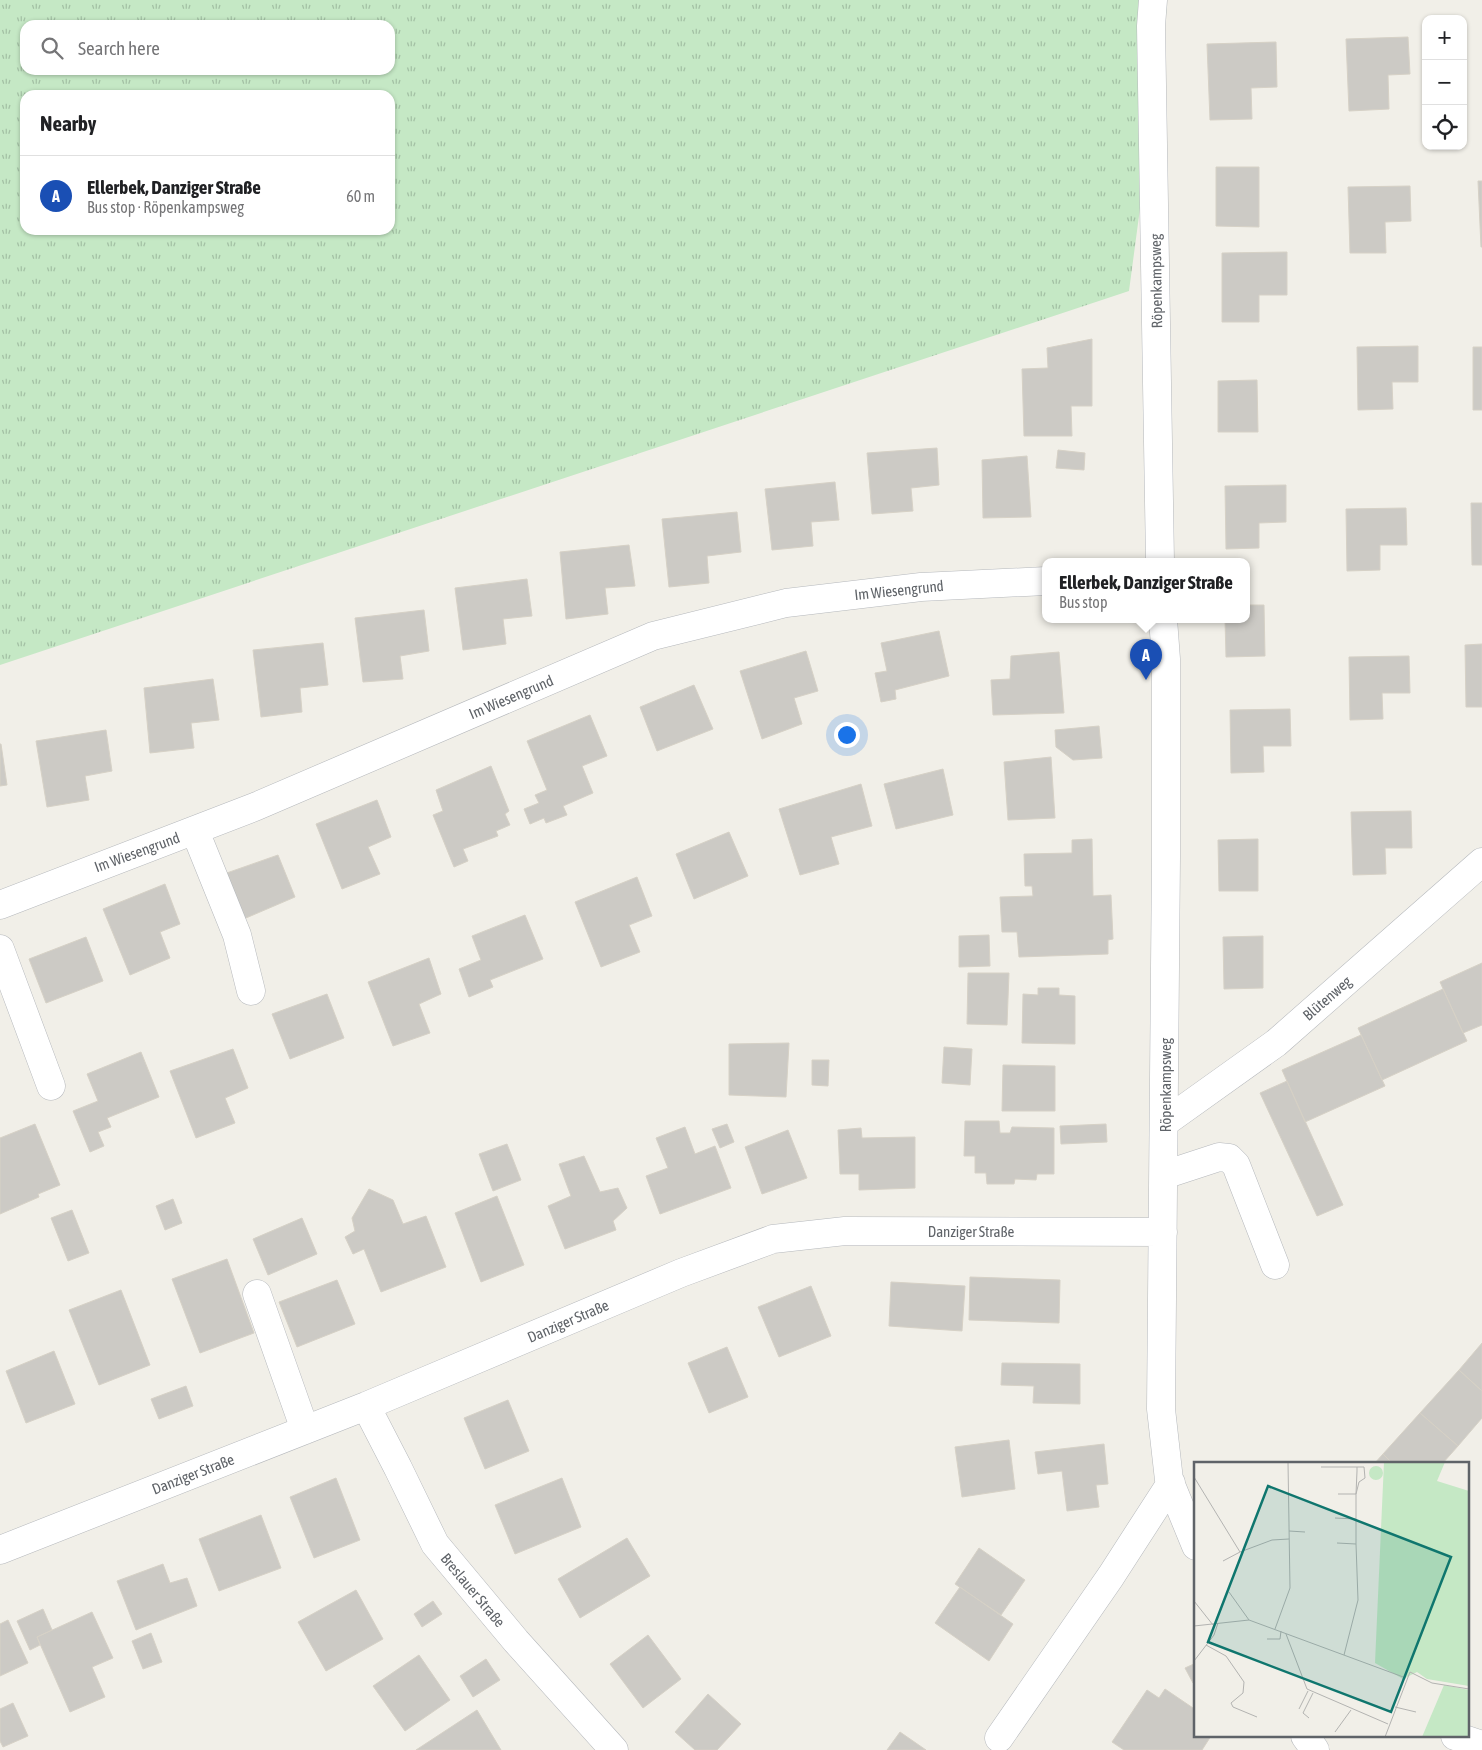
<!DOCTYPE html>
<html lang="en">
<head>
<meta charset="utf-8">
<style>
	body { margin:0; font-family:"Asap Condensed",sans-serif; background:#f6f6f6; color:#202124 }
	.controls { position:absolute; right:15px; top:15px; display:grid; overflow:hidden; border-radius:10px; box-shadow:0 1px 4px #0004 }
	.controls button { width:45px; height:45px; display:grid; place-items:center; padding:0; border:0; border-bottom:1px solid #e0e0e0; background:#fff; color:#202124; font:25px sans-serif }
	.you { position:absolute; left:846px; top:734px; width:18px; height:18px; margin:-12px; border:4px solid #fff; border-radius:50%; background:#1a73e8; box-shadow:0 0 0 8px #1a73e833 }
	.badge { display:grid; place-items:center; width:32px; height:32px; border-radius:50%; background:#ea4335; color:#fff; font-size:16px; font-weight:700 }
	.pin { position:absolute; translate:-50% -41px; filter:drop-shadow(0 1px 2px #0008) }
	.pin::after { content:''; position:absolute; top:26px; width:18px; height:15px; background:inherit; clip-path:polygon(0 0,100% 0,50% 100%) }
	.popup { position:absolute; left:1042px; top:558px; width:208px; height:65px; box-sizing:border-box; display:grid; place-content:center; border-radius:10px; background:#fff; filter:drop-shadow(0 1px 4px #0005); font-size:16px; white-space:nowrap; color:#757577 }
	.popup b { font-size:19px; color:#202124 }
	.popup::after { content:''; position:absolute; left:50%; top:100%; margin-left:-10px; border:10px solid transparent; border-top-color:#fff }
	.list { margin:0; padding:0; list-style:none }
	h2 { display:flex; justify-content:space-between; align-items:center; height:65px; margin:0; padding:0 20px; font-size:21px }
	h2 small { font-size:16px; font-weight:400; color:#757577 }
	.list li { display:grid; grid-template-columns:32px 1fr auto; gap:15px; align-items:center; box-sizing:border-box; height:80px; padding:0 20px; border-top:1px solid #e0e0e0 }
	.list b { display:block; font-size:19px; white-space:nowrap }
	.list p { margin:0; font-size:16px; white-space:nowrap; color:#757577 }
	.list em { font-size:16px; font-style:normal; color:#757577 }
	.icon { flex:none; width:28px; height:28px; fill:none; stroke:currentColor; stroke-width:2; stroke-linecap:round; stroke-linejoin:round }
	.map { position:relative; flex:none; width:1482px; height:1750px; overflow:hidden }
	.search { position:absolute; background:#fff; box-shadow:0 1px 4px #0004; left:20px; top:20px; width:375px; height:55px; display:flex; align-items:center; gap:12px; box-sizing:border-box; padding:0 18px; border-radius:15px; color:#757577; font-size:19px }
	.panel { position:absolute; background:#fff; box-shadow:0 1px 4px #0004; left:20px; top:90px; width:375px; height:145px; border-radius:15px }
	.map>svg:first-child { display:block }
	.grass { fill:url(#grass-tufts); fill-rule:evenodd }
	.building { fill:#cccac5; stroke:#d6d1c6 }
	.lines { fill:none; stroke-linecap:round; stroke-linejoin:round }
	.minor-casing { stroke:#b5b8bc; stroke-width:29 }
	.minor { stroke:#fff; stroke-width:28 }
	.labels { text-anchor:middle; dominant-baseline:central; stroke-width:4; stroke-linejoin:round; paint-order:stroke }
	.street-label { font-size:15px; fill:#5f6368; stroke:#fff }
	.inset-road { fill:none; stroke:#b3b3b1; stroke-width:1 }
	.view { fill:#0f766e; fill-opacity:0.15; stroke:#0f766e; stroke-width:2.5 }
	.inset-edge { fill:none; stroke:#5f6368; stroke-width:2.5 }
</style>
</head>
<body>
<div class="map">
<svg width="1482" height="1750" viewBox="0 0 1482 1750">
	<defs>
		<pattern id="grass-tufts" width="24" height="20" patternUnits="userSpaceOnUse" patternTransform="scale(1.25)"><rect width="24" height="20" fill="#c5e8c5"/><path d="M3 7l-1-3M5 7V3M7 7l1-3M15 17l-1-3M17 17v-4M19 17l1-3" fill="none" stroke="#a3c0a4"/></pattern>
	</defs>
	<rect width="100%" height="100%" fill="#f1efe8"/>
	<path class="grass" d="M0 0H1160L1167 6 1129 291 0 665ZM25 25H390V70H25ZM25 95H390V230H25Z"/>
	<path class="building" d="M1408 37 1410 74 1388 75 1389 109 1349 111 1346 39Z
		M1276 42 1277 87 1251 88 1252 119 1210 120 1207 44Z
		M1216 167H1259V227L1216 226Z
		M1478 181H1482V247H1481Z
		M1410 186 1411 221 1385 222 1386 253H1350L1348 187Z
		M1287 252V295H1259V322H1222V253Z
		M1092 339V406H1071L1072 436H1024L1022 369 1048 368 1047 348Z
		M1418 346V382H1392L1393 409 1358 410 1357 347Z
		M1473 347H1482V410H1473Z
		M1257 380 1258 432H1218V381Z
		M937 448 939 485 911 488 913 511 872 514 867 453Z
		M1058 450 1085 453 1084 470 1056 468Z
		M1027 456 1031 517 983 518 982 460Z
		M835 482 839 520 811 522 813 546 772 550 765 489Z
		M1286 485V522L1259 523V548L1226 549 1225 486Z
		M1471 503H1482V565H1472Z
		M1406 508 1407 545H1380V570L1347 571 1346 509Z
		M737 512 741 552 707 556 709 583 669 587 662 519Z
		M629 545 635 586 605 588 608 614 566 619 560 552Z
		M527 579 532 616 503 619 506 644 463 650 455 588Z
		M1246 605H1264L1265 656 1226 657 1225 619H1246Z
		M424 610 429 651 400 656 403 679 363 682 355 618Z
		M939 631 949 676 895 690 896 699 881 702 875 673 887 671 881 643Z
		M323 643 328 685 300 688 302 712 261 717 253 650Z
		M1482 644V707H1466L1465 645Z
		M806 651 818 691 794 698 802 724 762 739 740 671Z
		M1059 652 1064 713 993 715 991 680 1010 679 1011 656Z
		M1409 656 1410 693H1382L1383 719 1350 720 1349 657Z
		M213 679 219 720 191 723 194 748 150 753 144 688Z
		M694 685 713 729 657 751 640 707Z
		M1290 709 1291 746H1263L1264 772 1231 773 1230 710Z
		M590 715 607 756 582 766 593 793 563 806 567 815 546 823 544 818 530 824 524 809 539 803 535 795 547 790 527 741Z
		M1099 726 1102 758 1073 760 1056 747 1055 730Z
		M106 730 112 771 85 776 89 800 47 807 36 741Z
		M0 744H1L7 785 0 786Z
		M1051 757 1055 818 1008 820 1004 762Z
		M491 766 509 811 505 814 510 825 496 831 498 836 463 849 468 861 454 867 433 815 443 811 436 790Z
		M943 769 953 815 896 829 884 784Z
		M861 784 872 826 831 837 839 864 800 875 779 809Z
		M377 800 391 837 368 847 380 874 342 889 316 824Z
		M1411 811 1412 848H1385L1386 874 1353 875 1351 812Z
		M729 832 748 876 694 899 676 854Z
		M1092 839 1093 896 1111 895 1113 939 1108 940V954L1019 957 1017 932H1002L1000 897 1033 896 1032 886H1025L1024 854 1072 853V840Z
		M1258 839V891H1219L1218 840Z
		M278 855 295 897 239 921 221 875Z
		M637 877 652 916 629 925 640 952 601 967 575 902Z
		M165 884 180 924 160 932 170 958 130 975 103 909Z
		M525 915 543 959 490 980 493 987 469 997 459 969 481 960 472 936Z
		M989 935 990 966 959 967V936Z
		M1263 936V988L1224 989 1223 937Z
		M86 937 103 981 46 1003 29 959Z
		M429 958 441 994 419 1004 430 1033 393 1046 368 982Z
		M1482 963V1025L1463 1033 1440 982Z
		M968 973H1009L1007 1025 967 1024Z
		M1038 988H1059V995L1075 996V1044L1022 1043 1023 994 1038 995Z
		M1443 989 1467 1041 1382 1080 1358 1028Z
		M327 994 344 1038 290 1059 272 1014Z
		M1361 1035 1385 1086 1305 1122 1282 1070Z
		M789 1043 786 1097 729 1095V1044Z
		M944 1047 972 1049 970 1085 942 1083Z
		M233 1049 248 1088 225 1098 235 1123 196 1138 170 1071Z
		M141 1052 159 1097 107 1118 111 1127 98 1132 104 1146 90 1152 73 1111 98 1101 87 1074Z
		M812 1060H829L828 1086 812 1085Z
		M1003 1065 1055 1066V1111H1002Z
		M1287 1081 1343 1205 1317 1216 1260 1093Z
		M965 1121H999L1000 1133H1010L1012 1127 1054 1128V1174H1037L1036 1180 1015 1179 1014 1184H987L986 1173H975V1156H964Z
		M35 1124 60 1185 38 1194 39 1197 0 1214V1138Z
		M727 1124 734 1142 720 1148 712 1129Z
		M1106 1124 1107 1142 1061 1144 1060 1126Z
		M685 1127 695 1154 715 1146 731 1188 660 1214 646 1176 668 1168 656 1138Z
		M861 1128 862 1138 915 1137V1188L859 1190V1174H840L838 1130Z
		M788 1130 807 1178 762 1194 745 1147Z
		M507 1144 521 1180 493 1191 479 1154Z
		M584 1156 600 1192 618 1188 627 1208 613 1221 616 1230 565 1249 548 1206 571 1196 559 1164Z
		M369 1189 393 1200 403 1224 426 1216 446 1267 381 1292 364 1249 353 1254 345 1237 355 1231 352 1218Z
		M497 1196 524 1265 481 1282 455 1213Z
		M173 1199 182 1223 165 1230 156 1206Z
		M72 1210 89 1253 68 1261 51 1218Z
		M302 1218 317 1254 268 1275 253 1239Z
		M227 1259 254 1333 200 1353 172 1279Z
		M970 1277 1060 1280 1059 1323 969 1320Z
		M337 1280 355 1324 297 1347 279 1302Z
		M891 1282 965 1286 962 1331 889 1326Z
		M811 1286 831 1336 779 1357 758 1307Z
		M121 1290 150 1365 99 1385 69 1310Z
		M1482 1343V1391L1459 1370Z
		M727 1347 748 1397 709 1413 688 1363Z
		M54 1351 75 1404 26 1423 6 1371Z
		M1002 1363 1080 1364V1404L1033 1403 1034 1386 1001 1385Z
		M1459 1370 1482 1391V1418L1458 1446 1420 1413Z
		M186 1386 193 1406 159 1419 151 1399Z
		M508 1400 529 1451 485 1469 464 1418Z
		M1420 1413 1458 1446 1442 1464H1393L1383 1454Z
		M1009 1440 1015 1489 962 1497 955 1447Z
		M1104 1444 1108 1484 1096 1485 1099 1507 1067 1511 1062 1471 1038 1474 1035 1452Z
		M1383 1454 1393 1464H1374Z
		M336 1478 360 1540 314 1558 290 1497Z
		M562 1478 581 1527 515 1554 495 1505Z
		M261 1515 281 1568 219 1591 199 1539Z
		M627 1538 650 1576 580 1618 558 1579Z
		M979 1548 1025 1580 1001 1615 955 1584Z
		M163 1564 170 1583 187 1578 197 1606 136 1630 117 1581Z
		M960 1587 1013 1624 989 1661 935 1623Z
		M356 1590 383 1639 326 1671 298 1622Z
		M433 1601 442 1614 422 1627 414 1614Z
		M43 1609 52 1630 37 1637 40 1645 30 1650 17 1621Z
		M92 1612 113 1658 92 1667 105 1697 70 1712 37 1637Z
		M8 1620 28 1663 0 1676V1624Z
		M151 1633 162 1662 143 1669 132 1641Z
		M648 1635 681 1679 643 1708 610 1664Z
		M419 1655 450 1700 405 1731 373 1686Z
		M486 1659 500 1680 473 1697 460 1676Z
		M1196 1663V1682L1193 1683 1185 1668Z
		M1165 1689 1196 1710V1736H1211L1202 1750H1124L1112 1742 1147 1690 1159 1698Z
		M708 1694 741 1724 717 1750H695L675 1732Z
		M13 1703 28 1736 3 1747 0 1741V1709Z
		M477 1710 501 1750H416Z
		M900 1732 926 1750H887Z"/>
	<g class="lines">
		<defs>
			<path id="minor" d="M1153 0 1151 26 1160 561
				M1163 619 1166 659V857L1161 1409 1169 1480 1196 1546
				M195 831 237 935 251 991
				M0 905 257 806 653 636 786 603 921 587 1046 581
				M0 949 51 1086
				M1164 1123 1276 1043 1482 862
				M1164 1175 1219 1157 1229 1158 1236 1165 1275 1265
				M257 1294 305 1430
				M366 1406 398 1468 435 1544 516 1641 614 1750
				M0 1550 366 1406 681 1273 773 1239 845 1231 1163 1232
				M1305 1736 1315 1750
				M1455 1736 1482 1745
				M999 1738 1111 1576 1171 1483"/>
		</defs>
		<use href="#minor" class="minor-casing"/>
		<use href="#minor" class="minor"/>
	</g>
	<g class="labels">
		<g class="street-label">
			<text transform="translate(1156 281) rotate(-91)">Röpenkampsweg</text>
			<text transform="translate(899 590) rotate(-6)">Im Wiesengrund</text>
			<text transform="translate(511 697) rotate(-23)">Im Wiesengrund</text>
			<text transform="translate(137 852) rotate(-20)">Im Wiesengrund</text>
			<text transform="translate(1327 998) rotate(-41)">Blütenweg</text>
			<text transform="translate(1165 1085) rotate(-90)">Röpenkampsweg</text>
			<text x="971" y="1231">Danziger Straße</text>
			<text transform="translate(568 1321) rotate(-23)">Danziger Straße</text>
			<text transform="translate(193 1474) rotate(-21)">Danziger Straße</text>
			<text transform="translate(473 1590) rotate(50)">Breslauer Straße</text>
		</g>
	</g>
	<g transform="translate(1194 1462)">
		<rect width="275" height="275" fill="#f1efe8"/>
		<path d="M190 0H251L243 19 275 29V224L233 217 223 210 209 217 181 201ZM175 11a7 7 0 1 1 14 0a7 7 0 1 1-14 0ZM250 223 275 228V275H228Z" fill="#c5e8c5"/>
		<path class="inset-road" d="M127 5H163M0 15 46 90 29 99M144 32H162M141 56 162 57M95 69 111 70M143 81 162 82M46 90 78 78 95 77M35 130 55 158M0 139 19 163M0 164 55 158 212 216M81 167 96 126 94 0M92 172 113 227 194 262M73 177H86L87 169M12 183 32 194 50 220 49 231 37 241 39 245 63 255M150 193 164 138 162 82V32L163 9V5H170L171 16 165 20 162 32M0 199 20 173 24 161M201 245 222 250M105 247 114 229M115 256 109 251 119 231M141 270 157 248M191 275 216 210 238 221 275 227"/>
		<path class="view" d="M74 24 257 95 197 250 14 180Z"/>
		<rect width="275" height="275" class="inset-edge"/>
	</g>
</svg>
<div class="controls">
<button>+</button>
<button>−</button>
<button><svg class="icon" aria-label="locate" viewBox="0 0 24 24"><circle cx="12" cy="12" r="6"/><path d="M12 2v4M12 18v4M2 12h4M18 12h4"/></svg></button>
</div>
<div class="you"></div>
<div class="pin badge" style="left:1146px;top:680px;background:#1a4fb4">A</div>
<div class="popup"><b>Ellerbek, Danziger Straße</b>Bus stop</div>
<div class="search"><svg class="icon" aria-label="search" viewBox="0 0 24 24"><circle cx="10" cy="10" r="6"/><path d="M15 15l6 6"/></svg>Search here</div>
<section class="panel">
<h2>Nearby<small></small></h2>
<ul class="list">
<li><span class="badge" style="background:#1a4fb4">A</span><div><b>Ellerbek, Danziger Straße</b><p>Bus stop · Röpenkampsweg</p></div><em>60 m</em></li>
</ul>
</section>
</div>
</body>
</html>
